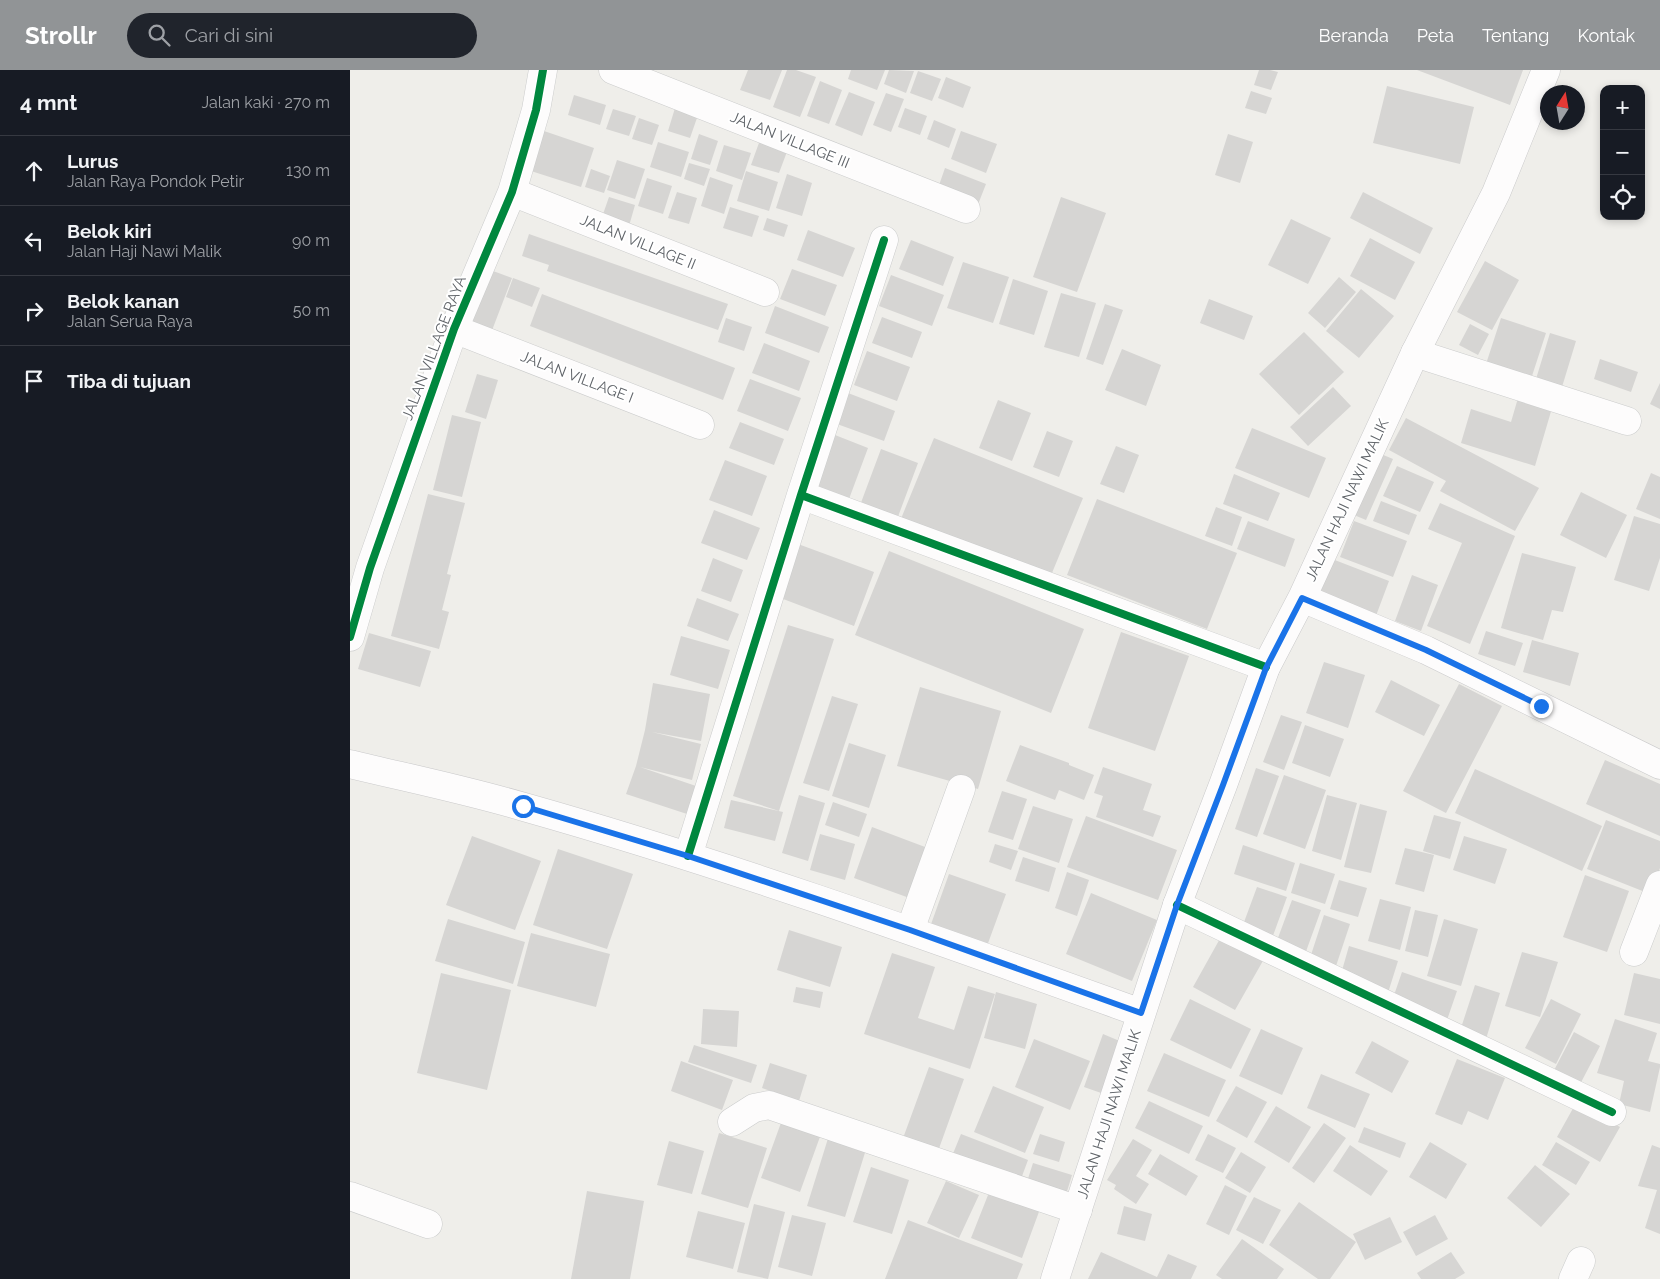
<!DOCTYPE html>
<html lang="id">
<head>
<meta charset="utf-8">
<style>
	body { margin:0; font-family:Raleway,sans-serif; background:#20242c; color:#f1f3f6 }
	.controls { position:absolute; right:15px; top:15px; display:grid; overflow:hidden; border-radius:10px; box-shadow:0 2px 8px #0003 }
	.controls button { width:45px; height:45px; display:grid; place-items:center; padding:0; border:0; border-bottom:1px solid #363941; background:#171b24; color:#f1f3f6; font:25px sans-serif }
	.compass { position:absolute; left:1190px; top:15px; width:45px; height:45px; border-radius:50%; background:#171b24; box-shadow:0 2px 8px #0003; rotate:11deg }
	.stop { position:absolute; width:15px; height:15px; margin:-11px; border:4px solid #1a73e8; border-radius:50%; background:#fff }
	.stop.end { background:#1a73e8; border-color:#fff; box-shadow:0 1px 5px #0008 }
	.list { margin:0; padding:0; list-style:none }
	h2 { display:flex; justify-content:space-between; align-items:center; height:65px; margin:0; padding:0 20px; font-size:21px }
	h2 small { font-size:16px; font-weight:400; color:#9ea1a6 }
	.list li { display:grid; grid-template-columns:32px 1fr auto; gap:15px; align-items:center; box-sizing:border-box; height:70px; padding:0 20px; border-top:1px solid #363941 }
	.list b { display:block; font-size:19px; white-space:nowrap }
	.list p { margin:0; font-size:16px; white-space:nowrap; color:#9ea1a6 }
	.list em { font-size:16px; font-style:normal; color:#9ea1a6 }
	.icon { flex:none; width:28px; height:28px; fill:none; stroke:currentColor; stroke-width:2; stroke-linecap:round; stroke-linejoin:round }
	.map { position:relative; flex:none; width:1310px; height:1209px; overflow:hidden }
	header { display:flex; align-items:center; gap:30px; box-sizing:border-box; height:70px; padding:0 25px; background:#919496; color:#fff }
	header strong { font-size:24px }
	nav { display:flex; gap:28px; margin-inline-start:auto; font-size:18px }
	.search { width:350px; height:45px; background:#20242c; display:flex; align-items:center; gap:12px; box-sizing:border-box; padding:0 18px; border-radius:28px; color:#9ea1a6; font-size:19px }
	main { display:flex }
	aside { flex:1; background:#171b24 }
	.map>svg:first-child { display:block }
	.building { fill:#d6d5d3 }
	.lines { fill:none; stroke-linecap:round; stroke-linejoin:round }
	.street-casing { stroke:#cbcccc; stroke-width:29 }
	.secondary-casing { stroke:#cacacb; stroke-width:29 }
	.street { stroke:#fdfcfc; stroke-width:28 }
	.secondary { stroke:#fdfcfc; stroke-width:28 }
	.cycleway-casing { stroke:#fff; stroke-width:11 }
	.cycleway { stroke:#00873e; stroke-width:8 }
	.route { stroke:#1a73e8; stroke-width:6 }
	.labels { text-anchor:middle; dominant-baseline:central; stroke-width:4; stroke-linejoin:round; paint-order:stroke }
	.street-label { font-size:15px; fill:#5f6368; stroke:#fff }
</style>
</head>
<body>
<header>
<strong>Strollr</strong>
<div class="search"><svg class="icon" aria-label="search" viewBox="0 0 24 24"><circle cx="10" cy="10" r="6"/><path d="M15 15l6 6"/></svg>Cari di sini</div>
<nav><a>Beranda</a><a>Peta</a><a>Tentang</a><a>Kontak</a></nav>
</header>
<main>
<aside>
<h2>4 mnt<small>Jalan kaki · 270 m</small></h2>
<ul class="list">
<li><svg class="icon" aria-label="ahead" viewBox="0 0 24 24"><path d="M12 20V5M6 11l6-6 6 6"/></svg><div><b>Lurus</b><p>Jalan Raya Pondok Petir</p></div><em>130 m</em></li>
<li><svg class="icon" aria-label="left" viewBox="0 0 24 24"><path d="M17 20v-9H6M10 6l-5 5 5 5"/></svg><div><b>Belok kiri</b><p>Jalan Haji Nawi Malik</p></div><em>90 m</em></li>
<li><svg class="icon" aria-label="right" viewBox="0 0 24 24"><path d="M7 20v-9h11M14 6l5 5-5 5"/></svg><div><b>Belok kanan</b><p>Jalan Serua Raya</p></div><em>50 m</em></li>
<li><svg class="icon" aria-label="arrive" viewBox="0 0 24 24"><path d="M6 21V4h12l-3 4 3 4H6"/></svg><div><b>Tiba di tujuan</b></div></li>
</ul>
</aside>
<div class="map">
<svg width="1310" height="1209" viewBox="0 0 1310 1209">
	<rect width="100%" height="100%" fill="#efeeea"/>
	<path class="building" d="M398 0H432L420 30 390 20Z
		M437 0H446L466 7 450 47 423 37Z
		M501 0H535L527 20 498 9Z
		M539 0 564 1 556 23 534 14Z
		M909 0H920L928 2 921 20 904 15Z
		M1067 0H1173L1160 35Z
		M568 1 591 9 582 31 560 23Z
		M596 7 621 17 613 38 588 28Z
		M470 11 492 20 479 54 457 46Z
		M1037 16 1124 37 1110 94 1023 73Z
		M901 21 922 28 916 44 895 38Z
		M499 22 525 32 512 66 485 55Z
		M536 23 554 29 541 62 523 55Z
		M224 25 256 35 250 55 218 45Z
		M325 38 348 45 340 68 318 61Z
		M555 38 577 46 570 65 548 57Z
		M263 39 286 46 279 66 256 59Z
		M289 48 309 55 302 75 282 69Z
		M584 50 606 59 599 78 577 69Z
		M194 61 244 78 231 117 181 101Z
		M611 61 647 74 636 103 601 89Z
		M349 64 368 71 360 95 341 89Z
		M878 64 903 72 890 113 865 105Z
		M410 70 438 79 429 103 401 95Z
		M308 72 339 82 331 107 300 97Z
		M374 75 401 83 392 110 366 101Z
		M267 90 295 99 285 129 257 120Z
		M339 93 360 99 354 116 334 109Z
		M595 98 636 114 627 137 587 121Z
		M241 99 260 106 254 123 235 117Z
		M396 101 428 112 419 141 387 131Z
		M437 104 462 113 452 146 426 138Z
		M360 107 383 115 374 144 351 136Z
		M297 108 322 116 313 144 288 136Z
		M327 122 347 128 339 154 318 148Z
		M1013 122 1083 158 1070 184 1000 148Z
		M259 127 285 135 279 156 252 147Z
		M711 127 756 143 727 222 683 207Z
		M380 137 409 146 402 167 373 158Z
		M417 148 438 155 434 167 413 160Z
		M941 149 981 168 958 214 918 195Z
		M458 160 505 178 493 207 447 190Z
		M179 164 378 234 368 260 197 201 199 195 172 186Z
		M1020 168 1065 192 1045 230 1000 206Z
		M561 170 604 187 593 216 549 199Z
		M1135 191 1169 210 1142 260 1107 242Z
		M613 192 659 207 643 253 597 238Z
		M135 198 162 208 141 263 114 252Z
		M442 199 487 215 475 246 430 229Z
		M541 205 594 225 582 256 529 236Z
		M989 207 1006 222 975 258 958 243Z
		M163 208 190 218 182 237 156 227Z
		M663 209 698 221 684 265 649 254Z
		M1011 219 1044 246 1009 288 976 261Z
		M711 223 746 233 729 287 694 277Z
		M192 224 385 298 373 330 180 256Z
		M859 229 903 246 894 270 850 253Z
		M755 234 773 240 753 295 736 289Z
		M425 236 479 257 469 283 415 263Z
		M532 247 572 262 562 288 522 273Z
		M376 248 402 257 394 281 368 272Z
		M1151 248 1196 263 1181 309 1136 294Z
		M1120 254 1139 264 1128 285 1109 275Z
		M954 262 994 302 949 345 909 304Z
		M1200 263 1226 271 1212 317 1186 309Z
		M414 273 460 291 449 321 402 303Z
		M772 279 811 295 796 336 755 320Z
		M517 281 560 297 547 331 504 315Z
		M1250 289 1288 302 1281 322 1244 309Z
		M127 304 148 310 136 349 115 342Z
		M400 309 451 328 438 361 387 341Z
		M1310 313V339L1300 334Z
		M983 317 1001 336 958 376 940 357Z
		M498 323 545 341 534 371 487 354Z
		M1168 328 1202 338 1185 396 1111 373 1121 339 1161 352Z
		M648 330 681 343 662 391 629 378Z
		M102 345 131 352 112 427 83 420Z
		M1056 348 1189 418 1165 461 1090 421 1096 411 1039 380Z
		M390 352 434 369 424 395 379 378Z
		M902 358 976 388 959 428 885 398Z
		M697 361 723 371 709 407 683 397Z
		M485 365 518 378 499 429 465 417Z
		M584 368 733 428 697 515 548 456Z
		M766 376 789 385 774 423 750 414Z
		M531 379 568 393 546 452 509 438Z
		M1031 384 1043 389 1016 450 1004 445Z
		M375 390 417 406 402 446 359 430Z
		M1047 396 1084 412 1070 442 1033 426Z
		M1301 403 1310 407V449L1286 439Z
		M884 404 930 423 918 451 873 434Z
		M1231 422 1277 445 1256 488 1210 465Z
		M78 424 115 433 97 504 101 505 92 540 99 542 89 579 41 566Z
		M747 429 887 483 857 559 717 505Z
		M1031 431 1067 445 1059 465 1023 451Z
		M1090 433 1165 466 1120 574 1077 556 1112 473 1078 459Z
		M866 437 892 447 882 476 855 466Z
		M364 440 410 458 397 490 351 473Z
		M1284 446 1310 454V488L1299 521 1264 510Z
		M898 451 945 469 935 497 887 479Z
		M1004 451 1057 471 1043 507 990 487Z
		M448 474 524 502 504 556 428 527Z
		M539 481 734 559 701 643 505 565Z
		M1172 483 1226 497 1213 542 1202 540 1193 570 1151 558Z
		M977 487 1039 511 1024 551 962 527Z
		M363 488 393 500 381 532 351 521Z
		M1062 505 1088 515 1071 561 1045 551Z
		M347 528 389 544 378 571 337 556Z
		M438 555 484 569 429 741 383 726Z
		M1136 561 1173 573 1165 596 1128 584Z
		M771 562 839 586 805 681 738 658Z
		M19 563 81 581 70 617 8 599Z
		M331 566 380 580 368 619 320 605Z
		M1182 570 1229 583 1220 616 1173 602Z
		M974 592 1015 605 998 658 956 643Z
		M1041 610 1090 635 1074 666 1025 642Z
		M303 613 360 624 351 671 302 662 351 674 342 710 290 697 346 716 337 744 276 724 286 696 295 660Z
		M1109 614 1152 636 1096 743 1053 721Z
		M570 617 651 641 628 719 547 696Z
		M482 626 508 634 479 721 453 713Z
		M931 645 952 652 934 700 913 692Z
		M955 655 994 669 980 707 942 693Z
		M499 673 536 685 519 738 482 726Z
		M670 675 719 693V695L744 705 734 730 709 720 705 730 656 711Z
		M1255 690 1310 714V766L1236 734Z
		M753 697 802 714 793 740 811 746 803 767 746 747 753 726 744 723Z
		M906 698 929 706 907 767 885 759Z
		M1125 699 1252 756 1232 801 1105 743Z
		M934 705 976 720 955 779 913 764Z
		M652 721 677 729 663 770 638 762Z
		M449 725 475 733 458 791 432 783Z
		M977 725 1007 733 991 790 962 781Z
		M381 730 433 742 425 771 374 758Z
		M483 732 517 744 509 767 475 755Z
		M1010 734 1037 741 1021 803 994 797Z
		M683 736 723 749 709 793 668 779Z
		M1084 745 1111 752 1100 789 1073 781Z
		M736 746 827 780 808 830 717 797Z
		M1256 750 1310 771V798L1300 824 1237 799Z
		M522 757 583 780 565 830 504 808Z
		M470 764 505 774 495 810 460 800Z
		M122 766 191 791 165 860 96 835Z
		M1114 766 1157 779 1145 814 1103 800Z
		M645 774 668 781 661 800 639 792Z
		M893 775 945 793 936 821 884 804Z
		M1055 778 1084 785 1074 822 1045 814Z
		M208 779 283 804 257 879 183 855Z
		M673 787 706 798 699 822 665 811Z
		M950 793 985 804 975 834 941 823Z
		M717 802 739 810 727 846 705 838Z
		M599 804 656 824 637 876 580 857Z
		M1235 805 1279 821 1257 882 1213 867Z
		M989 810 1017 818 1008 847 980 839Z
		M907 817 937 827 920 874 890 863Z
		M741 823 807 850 782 911 716 884Z
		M1030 829 1061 837 1050 880 1018 871Z
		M942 830 971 840 954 887 925 876Z
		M1065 840 1088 845 1078 887 1055 881Z
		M974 845 1000 854 986 896 960 888Z
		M98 849 175 872 163 914 85 891Z
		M1094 849 1128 859 1111 916 1077 906Z
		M439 860 492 877 480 917 427 900Z
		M181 863 260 884 246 937 167 916Z
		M872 865 914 889 885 940 843 917Z
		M999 876 1048 891 1037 926 989 911Z
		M1172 882 1208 892 1190 947 1155 936Z
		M542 883 585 897 568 948 604 960 618 916 645 924 620 999 514 964Z
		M1052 902 1107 921 1097 950 1042 931Z
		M91 903 161 920 137 1020 67 1003Z
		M1284 903 1310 909V954L1274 945Z
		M1125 915 1150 923 1136 969 1110 961Z
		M446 917 473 922 470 938 443 932Z
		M646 922 687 934 675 979 634 968Z
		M840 929 901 959 881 999 820 970Z
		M1201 929 1231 944 1206 994 1175 978Z
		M353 939 389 941 387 977 351 974Z
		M1265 949 1307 963 1298 991 1310 994V997L1300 1042 1269 1034 1274 1011 1247 1003Z
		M911 959 953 978 932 1025 889 1006Z
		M1224 962 1250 976 1226 1022 1200 1008Z
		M753 964 772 972 754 1024 734 1017Z
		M684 969 740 991 720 1040 665 1017Z
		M1022 971 1059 991 1042 1023 1005 1003Z
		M344 975 407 995 401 1013 338 992Z
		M814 983 876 1010 859 1047 797 1021Z
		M1107 989 1155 1008 1138 1050 1118 1041 1112 1055 1085 1044Z
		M331 991 383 1010 372 1040 321 1021Z
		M420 993 457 1005 449 1031 412 1018Z
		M579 997 614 1009 587 1084 552 1071Z
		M971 1004 1020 1024 1005 1058 957 1038Z
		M643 1016 694 1037 675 1083 624 1062Z
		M886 1016 917 1032 897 1068 866 1051Z
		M799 1031 853 1056 839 1084 785 1058Z
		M1226 1033 1270 1057 1250 1092 1207 1067Z
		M926 1036 961 1057 939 1093 904 1072Z
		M432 1050 471 1064 450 1122 411 1108Z
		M974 1053 996 1068 964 1113 942 1098Z
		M1014 1057 1056 1073 1050 1088 1008 1072Z
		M480 1062 518 1073 495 1147 457 1136Z
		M369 1063 417 1078 398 1138 351 1124Z
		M611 1064 678 1090 668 1117 600 1091Z
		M690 1064 715 1072 709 1092 683 1084Z
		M858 1064 886 1078 873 1103 845 1090Z
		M783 1069 802 1080 786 1106 799 1114 786 1134 764 1119 766 1115 757 1110Z
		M319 1071 354 1081 342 1124 307 1115Z
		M1080 1072 1117 1094 1096 1129 1059 1107Z
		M1206 1072 1240 1092 1226 1115 1192 1095Z
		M1000 1075 1038 1101 1021 1126 983 1101Z
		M1302 1075 1310 1078V1164L1295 1158 1307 1120 1288 1116Z
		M891 1082 916 1097 900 1123 875 1108Z
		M810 1084 848 1106 836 1126 798 1104Z
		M683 1093 722 1105 715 1128 676 1115Z
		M1185 1095 1220 1124 1191 1157 1157 1128Z
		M521 1097 559 1110 542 1164 503 1152Z
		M596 1111 629 1125 609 1168 577 1153Z
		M875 1115 897 1126 879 1165 856 1154Z
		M640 1120 690 1139 672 1188 621 1168Z
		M237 1121 294 1131 280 1209H221Z
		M904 1127 931 1140 913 1174 886 1160Z
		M949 1132 1006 1172 980 1209H968L919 1175Z
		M404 1134 435 1142 418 1209 387 1202Z
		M774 1136 802 1144 795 1171 767 1164Z
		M348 1141 395 1153 383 1199 336 1187Z
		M442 1145 476 1153 462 1206 428 1197Z
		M1085 1145 1098 1169 1066 1186 1053 1162Z
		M1040 1147 1052 1172 1015 1190 1003 1164Z
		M558 1150 673 1194 667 1209H535Z
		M892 1169 934 1199 927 1209H872L866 1205Z
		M751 1182 807 1207 818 1184 847 1196 841 1209H738Z
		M1101 1182 1115 1203 1105 1209H1071L1067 1203Z"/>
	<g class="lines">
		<defs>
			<path id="street" d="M263 0 616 139
				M162 122 415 222
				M104 259 350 355
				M1065 283 1277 351
				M451 425 916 597
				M0 567 20 498 104 259 162 122 186 40 193 0
				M338 786 451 425 534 170
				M827 835 1262 1042
				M560 860 611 719
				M1284 882 1310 815
				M382 1052 404 1038 419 1035 728 1140
				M0 1126 78 1154
				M1223 1209 1231 1191"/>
			<path id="secondary" d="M952 528 1076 580 1310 695
				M0 694C58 708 117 720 174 737 383 796 587 870 791 943
				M705 1209 827 835 873 715 916 597 952 528 1065 283 1146 123 1196 0"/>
		</defs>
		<use href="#street" class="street-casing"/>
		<use href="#secondary" class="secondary-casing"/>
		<use href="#street" class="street"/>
		<use href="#secondary" class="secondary"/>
		<defs>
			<path id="cycleway" d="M451 425 916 597
				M0 567 20 498 104 259 162 122 186 40 193 0
				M338 786 451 425 534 170
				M827 835 1262 1042"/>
		</defs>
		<use href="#cycleway" class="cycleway-casing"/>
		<use href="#cycleway" class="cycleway"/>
	</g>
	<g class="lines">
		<path class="route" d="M173 736 338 786 560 860 791 943 827 835 873 715 916 598 952 528 1076 580 1191 636"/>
	</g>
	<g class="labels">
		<g class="street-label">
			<text transform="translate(440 70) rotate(22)">JALAN VILLAGE III</text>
			<text transform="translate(288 172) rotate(22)">JALAN VILLAGE II</text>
			<text transform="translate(84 278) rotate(-69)">JALAN VILLAGE RAYA</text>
			<text transform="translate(227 307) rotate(21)">JALAN VILLAGE I</text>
			<text transform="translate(997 430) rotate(-65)">JALAN HAJI NAWI MALIK</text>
			<text transform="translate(759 1044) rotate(-72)">JALAN HAJI NAWI MALIK</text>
		</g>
	</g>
</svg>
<div class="controls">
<button>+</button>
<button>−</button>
<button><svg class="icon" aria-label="locate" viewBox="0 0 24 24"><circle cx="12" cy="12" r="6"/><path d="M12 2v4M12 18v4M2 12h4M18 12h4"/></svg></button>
</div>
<svg class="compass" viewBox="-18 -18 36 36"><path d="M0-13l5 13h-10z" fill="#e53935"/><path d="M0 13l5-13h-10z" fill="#9ea1a6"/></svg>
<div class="stop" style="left:173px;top:736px"></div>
<div class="stop end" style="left:1191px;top:636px"></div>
</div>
</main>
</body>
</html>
